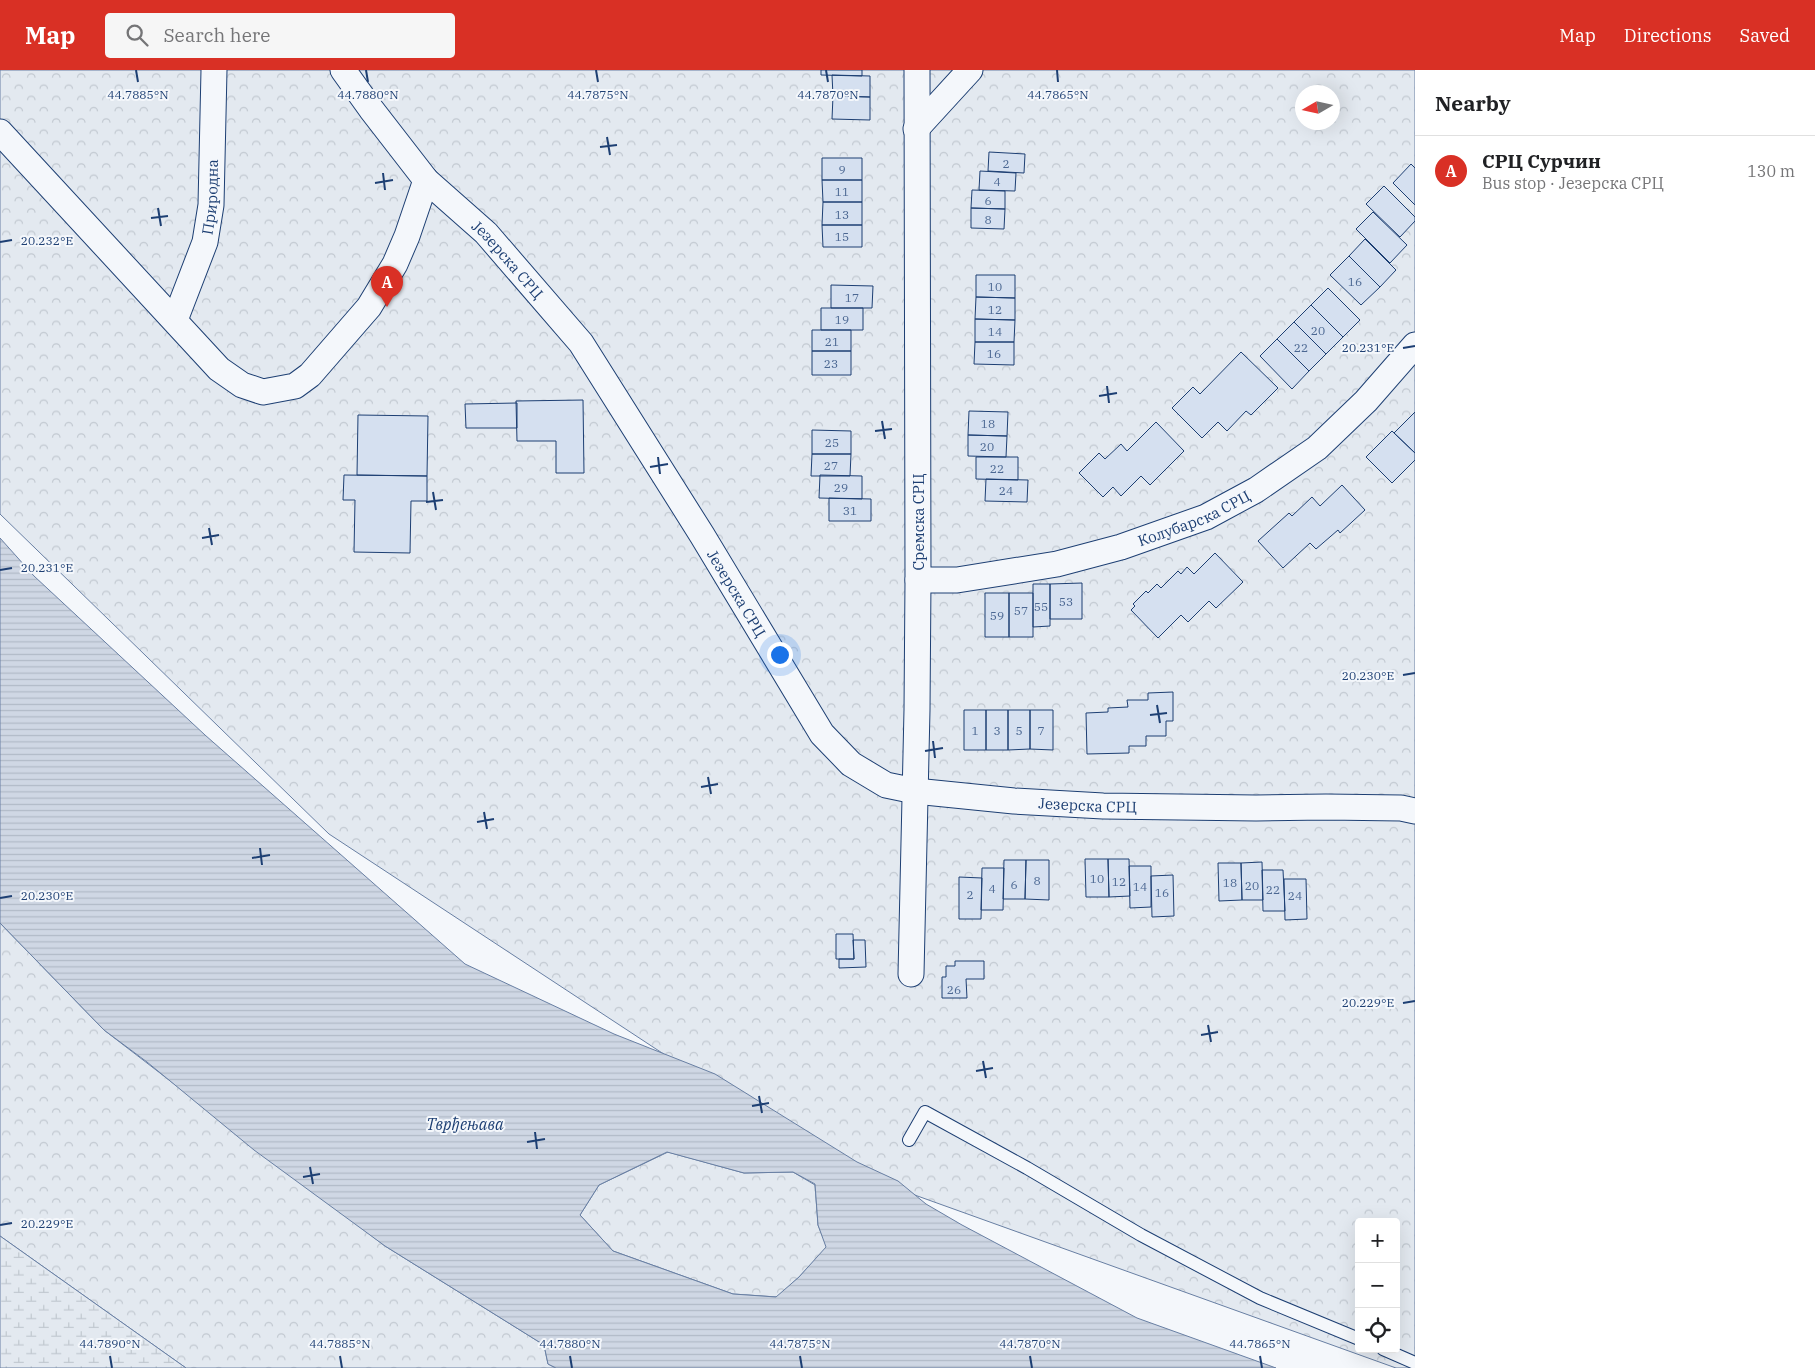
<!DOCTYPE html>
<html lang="en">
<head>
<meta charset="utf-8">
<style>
	body { margin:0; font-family:"IBM Plex Serif",serif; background:#f6f6f6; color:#202124 }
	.controls { position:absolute; right:15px; bottom:15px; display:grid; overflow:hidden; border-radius:5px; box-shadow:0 5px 20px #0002 }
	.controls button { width:45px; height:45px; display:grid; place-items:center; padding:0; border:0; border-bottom:1px solid #e0e0e0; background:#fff; color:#202124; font:25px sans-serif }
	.compass { position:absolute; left:1295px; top:15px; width:45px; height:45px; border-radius:50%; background:#fff; box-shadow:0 5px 20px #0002; rotate:261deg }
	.you { position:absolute; left:779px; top:584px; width:18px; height:18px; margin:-12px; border:4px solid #fff; border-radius:50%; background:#1a73e8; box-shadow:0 0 0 8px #1a73e833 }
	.badge { display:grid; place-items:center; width:32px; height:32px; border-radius:50%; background:#d93025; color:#fff; font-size:16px; font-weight:700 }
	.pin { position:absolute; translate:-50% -41px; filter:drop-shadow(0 1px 2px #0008) }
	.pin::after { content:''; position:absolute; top:26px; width:18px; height:15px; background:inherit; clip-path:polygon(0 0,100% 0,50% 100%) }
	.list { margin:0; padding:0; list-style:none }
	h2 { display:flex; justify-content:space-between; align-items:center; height:65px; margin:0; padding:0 20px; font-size:21px }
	h2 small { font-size:16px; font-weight:400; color:#757577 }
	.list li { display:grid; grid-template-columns:32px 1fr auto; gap:15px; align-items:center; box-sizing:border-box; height:70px; padding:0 20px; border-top:1px solid #e0e0e0 }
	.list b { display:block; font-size:19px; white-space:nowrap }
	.list p { margin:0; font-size:16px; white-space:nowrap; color:#757577 }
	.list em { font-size:16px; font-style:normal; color:#757577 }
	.icon { flex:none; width:28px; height:28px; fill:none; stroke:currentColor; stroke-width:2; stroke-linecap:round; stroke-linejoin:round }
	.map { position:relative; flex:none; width:1415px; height:1298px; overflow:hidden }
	header { display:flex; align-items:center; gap:30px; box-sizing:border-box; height:70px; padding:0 25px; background:#d93025; color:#fff }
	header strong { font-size:24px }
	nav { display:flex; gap:28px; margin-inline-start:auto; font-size:18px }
	.search { width:350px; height:45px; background:#f6f6f6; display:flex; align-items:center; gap:12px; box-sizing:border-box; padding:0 18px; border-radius:5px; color:#757577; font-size:19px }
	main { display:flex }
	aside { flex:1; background:#fff }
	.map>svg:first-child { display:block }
	.forest { fill:url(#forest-crowns); stroke:#687fa3; fill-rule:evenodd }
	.wetland { fill:url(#wetland-marsh); stroke:#687fa3 }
	.water { fill:url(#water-rules); stroke:#687fa3; fill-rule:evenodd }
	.building { fill:#d5e0f0; stroke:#1d3f73 }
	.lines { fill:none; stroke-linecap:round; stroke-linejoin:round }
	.service-casing { stroke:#1d3f73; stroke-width:14 }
	.minor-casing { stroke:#1d3f73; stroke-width:27 }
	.service { stroke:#f4f7fb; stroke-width:12 }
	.minor { stroke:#f4f7fb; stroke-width:25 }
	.ticks { fill:none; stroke:#1d3f73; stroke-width:2 }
	.labels { text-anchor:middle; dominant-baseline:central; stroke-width:4; stroke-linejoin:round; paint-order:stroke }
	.number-label { font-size:12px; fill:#4b6792 }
	.street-label { font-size:15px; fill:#1d3f73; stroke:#f4f7fb }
	.water-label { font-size:16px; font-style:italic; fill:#1d3f73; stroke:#f4f7fb }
	.ticks-label { font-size:12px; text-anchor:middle; fill:#1d3f73; stroke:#f4f7fb; stroke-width:4; stroke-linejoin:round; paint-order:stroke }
</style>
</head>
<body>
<header>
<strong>Map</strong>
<div class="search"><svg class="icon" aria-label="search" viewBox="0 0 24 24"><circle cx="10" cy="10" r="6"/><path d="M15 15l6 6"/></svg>Search here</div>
<nav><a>Map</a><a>Directions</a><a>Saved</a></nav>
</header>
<main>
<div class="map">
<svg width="1415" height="1298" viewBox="0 0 1415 1298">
	<defs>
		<pattern id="forest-crowns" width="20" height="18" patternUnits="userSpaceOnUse" patternTransform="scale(1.25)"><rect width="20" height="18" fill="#e3e9f0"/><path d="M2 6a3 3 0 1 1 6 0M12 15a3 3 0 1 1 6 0" fill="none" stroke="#c2c9d1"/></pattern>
		<pattern id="wetland-marsh" width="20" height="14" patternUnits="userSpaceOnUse" patternTransform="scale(1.25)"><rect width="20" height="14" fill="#e3e9f0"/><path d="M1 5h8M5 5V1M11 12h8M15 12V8" fill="none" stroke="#c2c9d1"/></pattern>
		<pattern id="water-rules" width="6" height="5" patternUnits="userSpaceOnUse" patternTransform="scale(1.25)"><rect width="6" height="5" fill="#cfd7e4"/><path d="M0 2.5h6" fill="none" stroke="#b1bac7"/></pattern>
	</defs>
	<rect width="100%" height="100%" fill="#f4f7fb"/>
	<path class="forest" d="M0 0H1415V1298H1396L834 1096 329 764 0 444ZM1302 22H1332V52H1302ZM1359 1152H1396V1279H1359Z
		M0 853 104 960 385 1176 544 1275 548 1294 556 1298H186L0 1166Z
		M668 1082 744 1103 793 1102 815 1115 818 1155 827 1177 799 1207 777 1227 733 1224 613 1181 580 1145 599 1115Z"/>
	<path class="wetland" d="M0 1166 186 1298H0Z"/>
	<path class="water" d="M0 468 34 506 205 665 465 894 614 964 715 1004 857 1092 898 1111 926 1134 962 1155 1137 1248 1276 1298H556L548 1294 544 1275 385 1176 254 1080 147 992 104 960 0 853ZM667 1082 744 1103 793 1102 815 1114 818 1155 826 1177 799 1207 776 1227 733 1224 613 1181 580 1145 599 1115Z"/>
	<path class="building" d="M821 0H862V6L821 5Z
		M832 5 870 6V27L833 26Z
		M833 26 870 27V50L832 49Z
		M989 82 1025 84 1024 103 988 101Z
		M822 88H862V110H822Z
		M1411 94 1415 98V135L1393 113Z
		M980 101 1016 103 1015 121 979 120Z
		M822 110H862V132H823Z
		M1384 116 1415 147V151L1400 167 1366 134Z
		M972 120 1005 121V139L971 138Z
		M823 132H862V155H822Z
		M971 138 1005 139 1004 159 971 158Z
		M1373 142 1407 175 1390 193 1356 159Z
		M822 155H862V177H823Z
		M1365 169 1396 200 1380 217 1349 186Z
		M1349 186 1380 217 1361 235 1330 205Z
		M976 205H1015V228L976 227Z
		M831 215 873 216 872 238H831Z
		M1328 218 1360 250 1343 267 1311 235Z
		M976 227 1015 228V250L975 249Z
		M1311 235 1343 267 1326 284 1294 252Z
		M821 238H863V260H821Z
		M975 249 1015 250 1014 272H975Z
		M1294 252 1326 284 1309 301 1277 269Z
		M812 260H851V281H812Z
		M1277 269 1309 301 1292 319 1260 286Z
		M975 272H1014V295L974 294Z
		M812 281H851V305H812Z
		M1241 282 1278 318 1251 345 1246 341 1227 361 1218 352 1202 368 1172 338 1193 317 1200 324Z
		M583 330 584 403H556V371H517L516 331Z
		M517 333V358H466L465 334Z
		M969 341 1008 342 1007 366 968 365Z
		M1415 342V383L1394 363Z
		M358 345 428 346 427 406 357 405Z
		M1156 352 1184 381 1150 415 1141 406 1121 426 1113 417 1103 427 1079 403 1099 383 1105 389 1121 374 1127 381Z
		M812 360 851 361V384H812Z
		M1392 361 1415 383V390L1392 413 1366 387Z
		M968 365 1007 366 1006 387 968 386Z
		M812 384H851L850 406H811Z
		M976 387H1018V410L976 409Z
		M344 405 427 406V431H411L410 483 354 482 355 430H343Z
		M820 405 862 406V429L819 428Z
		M986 409 1028 410 1027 432 985 431Z
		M1342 415 1365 440 1340 463 1338 460 1316 479 1310 473 1283 498 1258 471 1289 443 1292 446 1312 427 1320 436Z
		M829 428 871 429V451H829Z
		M1215 483 1243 512 1216 538 1209 531 1188 552 1181 545 1158 568 1131 540 1135 536 1133 534 1146 521 1148 523 1157 514 1161 518 1178 501 1181 504 1187 497 1194 504Z
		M1082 513V549H1050V514Z
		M1033 514H1050V556L1033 557Z
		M985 523H1009V567H985Z
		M1009 523H1033V567H1009Z
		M1173 622V651H1166V666H1146V676H1129V683L1087 684 1086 643 1108 642V638L1128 637 1127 630H1148V623Z
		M964 640H986V680H964Z
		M986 640H1008V680H986Z
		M1008 640H1030V679L1008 680Z
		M1030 640H1053V680L1030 679Z
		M1085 789H1108L1109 827H1086Z
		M1108 789H1129L1130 826 1109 827Z
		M1004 790H1026L1025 829H1003Z
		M1026 790H1049V830L1025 829Z
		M1262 792 1263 830H1242L1241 793Z
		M1218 793H1241L1242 830 1219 831Z
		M1129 796H1151V837L1130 838Z
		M982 798H1004L1003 840H981Z
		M1262 800H1283L1285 841H1263Z
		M1173 805 1174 846 1152 847 1151 806Z
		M959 807 982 808 981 849H959Z
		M1284 809H1306L1307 849 1285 850Z
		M836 864H853L854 889H836Z
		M853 870H865L866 897 839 898V889H854Z
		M955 891H984V909H966L967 928H942V907H946V896H955Z"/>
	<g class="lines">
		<defs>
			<path id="service" d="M909 1070 925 1042 1027 1098 1141 1165 1260 1228 1359 1269
				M1383 1279 1415 1293"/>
			<g id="minor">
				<path id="s1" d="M343 0 371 39 426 110 486 163 581 273 702 465 822 664 851 694 886 715 915 721 1014 731 1103 736 1256 738 1326 737 1401 738 1415 741"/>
				<path d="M916 59 970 0"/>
				<path d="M0 62 219 299 242 315 263 322 295 316 310 305 369 237 395 194 407 166 426 110"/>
				<path id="s2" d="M175 250 205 172 211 135 214 0"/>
				<path id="s3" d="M918 510H957L1057 494 1121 477 1206 447 1256 420 1317 378 1366 331 1415 275"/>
				<path d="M911 904 917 640 918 510 917 0"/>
			</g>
		</defs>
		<use href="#service" class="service-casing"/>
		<use href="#minor" class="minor-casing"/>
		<use href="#service" class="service"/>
		<use href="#minor" class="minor"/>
	</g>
	<path class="ticks" d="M136 0 138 12M366 0 368 12M596 0 598 12M826 0 828 12M1057 0 1058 12M607 67 610 85M600 77 617 75M383 103 385 120M375 113 393 110M158 138 161 156M151 148 168 146M0 172 12 170M1403 278 1415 276M1107 316 1109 333M1099 326 1117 323M882 351 885 369M875 361 892 359M658 387 660 404M650 397 668 394M433 422 436 440M426 432 443 430M209 458 212 475M202 468 219 465M0 500 12 498M1403 605 1415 603M1157 635 1160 653M1150 645 1167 643M933 671 935 688M925 681 943 678M708 707 711 724M701 717 718 714M484 742 487 759M477 752 494 749M260 778 262 795M252 788 270 785M0 828 12 826M1403 933 1415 931M1208 955 1211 972M1201 965 1218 962M983 991 986 1008M976 1001 993 998M759 1026 762 1043M752 1036 769 1033M535 1062 537 1079M527 1072 545 1069M310 1097 313 1114M303 1107 320 1104M0 1155 12 1153M110 1286 112 1298M340 1286 342 1298M570 1286 572 1298M800 1286 802 1298M1030 1286 1032 1298M1260 1286 1262 1298"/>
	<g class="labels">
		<g class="number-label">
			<text x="1006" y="93">2</text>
			<text x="842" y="99">9</text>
			<text x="997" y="111">4</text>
			<text x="842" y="121">11</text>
			<text x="988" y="130">6</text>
			<text x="842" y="144">13</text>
			<text x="988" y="149">8</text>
			<text x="842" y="166">15</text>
			<text x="1355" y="211">16</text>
			<text x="995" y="216">10</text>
			<text x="852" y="227">17</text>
			<text x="995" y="239">12</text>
			<text x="842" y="249">19</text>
			<text x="1318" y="260">20</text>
			<text x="995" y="261">14</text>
			<text x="832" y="271">21</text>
			<text x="1301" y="277">22</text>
			<text x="994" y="283">16</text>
			<text x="831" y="293">23</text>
			<text x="988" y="353">18</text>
			<text x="832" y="372">25</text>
			<text x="987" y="376">20</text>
			<text x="831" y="395">27</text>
			<text x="997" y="398">22</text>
			<text x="841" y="417">29</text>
			<text x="1006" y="420">24</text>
			<text x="850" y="440">31</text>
			<text x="1066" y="531">53</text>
			<text x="1041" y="536">55</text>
			<text x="1021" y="540">57</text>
			<text x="997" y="545">59</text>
			<text x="975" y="660">1</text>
			<text x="997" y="660">3</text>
			<text x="1019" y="660">5</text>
			<text x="1041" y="660">7</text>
			<text x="1097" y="808">10</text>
			<text x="1037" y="810">8</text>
			<text x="1119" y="811">12</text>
			<text x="1230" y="812">18</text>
			<text x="1014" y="814">6</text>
			<text x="1252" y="815">20</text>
			<text x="1140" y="816">14</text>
			<text x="992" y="818">4</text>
			<text x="1273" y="819">22</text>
			<text x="1162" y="822">16</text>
			<text x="970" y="824">2</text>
			<text x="1295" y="825">24</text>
			<text x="954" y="919">26</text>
		</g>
		<g class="street-label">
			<text stroke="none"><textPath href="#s2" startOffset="129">Природна</textPath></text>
			<text stroke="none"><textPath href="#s1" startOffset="252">Језерска СРЦ</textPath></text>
			<text stroke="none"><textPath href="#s3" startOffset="285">Колубарска СРЦ</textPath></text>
			<text transform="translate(918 452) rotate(-90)">Сремска СРЦ</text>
			<text stroke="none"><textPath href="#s1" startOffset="658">Језерска СРЦ</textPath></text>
			<text stroke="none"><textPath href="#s1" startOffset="1108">Језерска СРЦ</textPath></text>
		</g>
		<g class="water-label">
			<text x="465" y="1054">Тврђењава</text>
		</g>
	</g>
	<g class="ticks-label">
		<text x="138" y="29">44.7885°N</text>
		<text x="368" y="29">44.7880°N</text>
		<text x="598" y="29">44.7875°N</text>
		<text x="828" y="29">44.7870°N</text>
		<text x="1058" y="29">44.7865°N</text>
		<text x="47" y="175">20.232°E</text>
		<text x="1368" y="282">20.231°E</text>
		<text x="47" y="502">20.231°E</text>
		<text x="1368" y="610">20.230°E</text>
		<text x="47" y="830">20.230°E</text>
		<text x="1368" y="937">20.229°E</text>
		<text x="47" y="1158">20.229°E</text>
		<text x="110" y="1278">44.7890°N</text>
		<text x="340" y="1278">44.7885°N</text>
		<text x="570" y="1278">44.7880°N</text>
		<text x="800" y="1278">44.7875°N</text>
		<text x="1030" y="1278">44.7870°N</text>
		<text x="1260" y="1278">44.7865°N</text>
	</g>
</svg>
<div class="controls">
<button>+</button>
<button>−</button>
<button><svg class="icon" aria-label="locate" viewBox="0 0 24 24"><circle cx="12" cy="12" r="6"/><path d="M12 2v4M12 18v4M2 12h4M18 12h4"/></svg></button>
</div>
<svg class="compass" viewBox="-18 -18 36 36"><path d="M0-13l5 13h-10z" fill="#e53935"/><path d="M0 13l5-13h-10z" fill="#757577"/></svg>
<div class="you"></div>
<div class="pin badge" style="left:387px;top:237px">A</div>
</div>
<aside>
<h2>Nearby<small></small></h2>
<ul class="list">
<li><span class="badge">A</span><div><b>СРЦ Сурчин</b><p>Bus stop · Језерска СРЦ</p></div><em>130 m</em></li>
</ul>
</aside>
</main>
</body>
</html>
